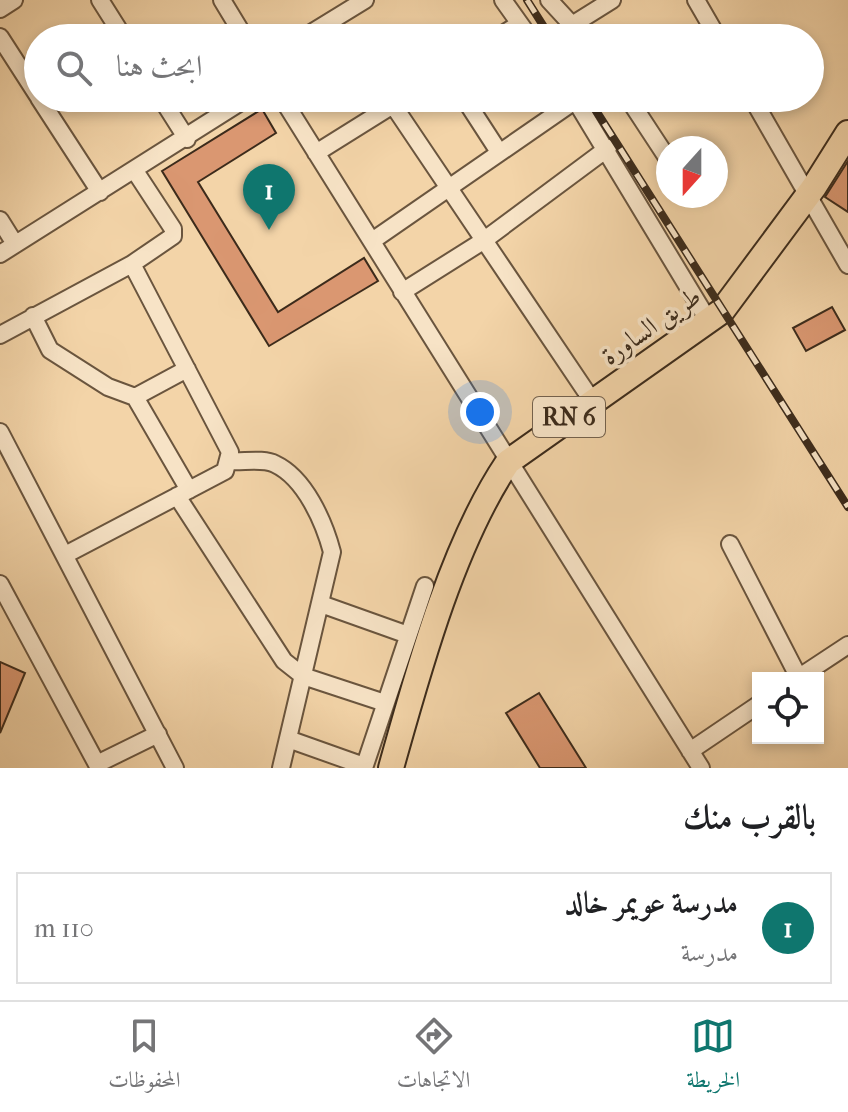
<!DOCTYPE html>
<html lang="ar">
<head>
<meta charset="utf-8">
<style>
	body { margin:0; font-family:"IM FELL French Canon",Amiri,serif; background:#f2f2f2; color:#202124; direction:rtl }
	.controls { position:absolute; right:24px; bottom:24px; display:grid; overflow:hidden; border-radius:0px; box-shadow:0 4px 12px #0003 }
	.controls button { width:72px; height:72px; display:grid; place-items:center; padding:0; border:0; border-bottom:2px solid #e0e0e0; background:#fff; color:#202124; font:40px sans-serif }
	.compass { position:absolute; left:656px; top:136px; width:72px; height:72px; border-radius:50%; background:#fff; box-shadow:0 4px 12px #0003; rotate:201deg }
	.you { position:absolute; left:480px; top:412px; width:28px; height:28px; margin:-20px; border:6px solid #fff; border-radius:50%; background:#1a73e8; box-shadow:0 0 0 12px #1a73e833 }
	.badge { display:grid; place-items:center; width:52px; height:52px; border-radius:50%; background:#0f766e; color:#fff; font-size:26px; font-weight:700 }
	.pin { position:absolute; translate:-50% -66px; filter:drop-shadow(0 2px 4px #0008) }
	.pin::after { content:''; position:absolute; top:42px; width:28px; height:24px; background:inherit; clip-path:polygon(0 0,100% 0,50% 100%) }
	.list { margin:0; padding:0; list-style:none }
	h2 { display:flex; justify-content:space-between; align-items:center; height:104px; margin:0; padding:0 32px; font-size:34px }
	h2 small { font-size:26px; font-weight:400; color:#757577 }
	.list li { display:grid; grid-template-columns:52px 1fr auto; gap:24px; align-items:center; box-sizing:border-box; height:112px; margin:0 16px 16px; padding:0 16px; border:2px solid #e0e0e0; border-radius:0px }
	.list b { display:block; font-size:30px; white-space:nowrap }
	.list p { margin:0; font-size:26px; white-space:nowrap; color:#757577 }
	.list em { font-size:26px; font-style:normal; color:#757577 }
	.icon { flex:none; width:44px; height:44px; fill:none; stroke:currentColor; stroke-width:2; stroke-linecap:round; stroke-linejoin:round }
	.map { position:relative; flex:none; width:848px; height:768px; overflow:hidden; direction:ltr }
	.search { position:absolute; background:#fff; box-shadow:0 4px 12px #0003; left:24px; right:24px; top:24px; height:88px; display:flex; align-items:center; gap:20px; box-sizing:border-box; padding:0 28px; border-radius:44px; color:#757577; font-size:30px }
	.sheet { height:232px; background:#fff }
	nav { display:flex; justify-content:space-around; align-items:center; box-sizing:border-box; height:112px; border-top:2px solid #e0e0e0; background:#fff; font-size:22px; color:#757577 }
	nav a { display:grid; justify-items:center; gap:4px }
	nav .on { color:#0f766e }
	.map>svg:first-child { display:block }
	.building { fill:#da9771; stroke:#3c2b1b; stroke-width:2 }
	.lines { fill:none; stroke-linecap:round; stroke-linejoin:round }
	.street-casing { stroke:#6a553e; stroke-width:20 }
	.primary-casing { stroke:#3c2b1b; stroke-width:28 }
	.street { stroke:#f7e3c6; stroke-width:16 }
	.primary { stroke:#f3d4a8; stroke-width:24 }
	.rail-casing { stroke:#3c2b1b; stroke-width:8 }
	.rail { stroke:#f7e3c6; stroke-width:5; stroke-dasharray:15; stroke-linecap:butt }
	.labels { text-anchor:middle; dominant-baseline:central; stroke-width:7; stroke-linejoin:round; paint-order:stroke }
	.shield { fill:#f7e3c6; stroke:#74624e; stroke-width:2 }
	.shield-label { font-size:24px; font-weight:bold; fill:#3c2b1b }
	.street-label { font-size:26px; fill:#3c2b1b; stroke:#f7e3c6 }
</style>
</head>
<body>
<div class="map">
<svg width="848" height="768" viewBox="0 0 848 768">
	<rect width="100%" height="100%" fill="#f3d4a8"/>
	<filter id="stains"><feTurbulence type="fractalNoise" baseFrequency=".0025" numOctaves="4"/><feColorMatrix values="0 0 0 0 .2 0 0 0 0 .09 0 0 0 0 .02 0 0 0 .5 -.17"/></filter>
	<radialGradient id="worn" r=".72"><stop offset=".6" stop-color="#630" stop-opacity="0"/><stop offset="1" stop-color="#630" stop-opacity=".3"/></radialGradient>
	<path class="building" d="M262 109 276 133 198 182 278 312 364 258 378 281 269 346 162 171Z
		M848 161V212L825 197Z
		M832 307 845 330 806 351 793 328Z
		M0 662 25 673 0 733Z
		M539 693 586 768H540L506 713Z"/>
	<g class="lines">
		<defs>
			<path id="street" d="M100 0 124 38
				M222 0 245 38
				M503 0 530 38
				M549 0 584 38
				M696 0 718 38
				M0 9 14 0
				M572 25 612 0
				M0 37 38 96
				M303 38 365 0
				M497 38 519 24
				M39 98 100 192
				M161 98 187 139
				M282 98 701 768
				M464 98 499 152
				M574 98 708 320
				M628 98 668 159
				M752 98 848 265
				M393 105 593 402
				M316 153 404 98
				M0 220 15 244
				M372 241 576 100
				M0 254 247 98
				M132 264 173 236V229L135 171
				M402 292 483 241 608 148
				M33 316 50 350 108 387 135 397 189 490
				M0 335 132 264 230 452 225 471 65 555
				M135 397 187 369
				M0 432 175 768
				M231 461C243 462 264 458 275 464 305 478 324 522 332 552L281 768
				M177 496 284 661 303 676 385 703
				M730 544 799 678
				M0 584 99 768
				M321 604 408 635
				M798 678 848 645
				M288 739 364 766
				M690 751 758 705
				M97 764 158 734
				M364 768 425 586"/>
			<path id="primary" d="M391 768C418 672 452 545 508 462L722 311 814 187 848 133"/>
		</defs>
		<use href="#street" class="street-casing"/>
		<use href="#primary" class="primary-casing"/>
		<use href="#street" class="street"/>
		<use href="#primary" class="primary"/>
		<defs>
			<path id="rail" d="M527 0 551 38
				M588 98 848 507"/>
		</defs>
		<use href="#rail" class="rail-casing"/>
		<use href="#rail" class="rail"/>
	</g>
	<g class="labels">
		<rect class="shield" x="533" y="397" width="72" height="40" rx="6"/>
		<g class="shield-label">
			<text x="569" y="417">RN 6</text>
		</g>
		<g class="street-label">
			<text transform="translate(651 326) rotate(-35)">طريق الساورة</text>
		</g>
	</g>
	<rect width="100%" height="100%" filter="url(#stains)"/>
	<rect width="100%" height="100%" fill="url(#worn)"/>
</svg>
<div class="controls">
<button><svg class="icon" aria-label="locate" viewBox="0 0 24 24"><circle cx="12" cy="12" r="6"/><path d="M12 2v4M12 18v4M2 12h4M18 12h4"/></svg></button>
</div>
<svg class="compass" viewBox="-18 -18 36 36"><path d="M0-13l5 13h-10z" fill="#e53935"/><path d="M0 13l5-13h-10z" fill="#757577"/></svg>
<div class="you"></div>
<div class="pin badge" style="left:269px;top:230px">1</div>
<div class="search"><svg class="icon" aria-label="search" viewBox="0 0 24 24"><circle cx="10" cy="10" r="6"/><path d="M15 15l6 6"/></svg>ابحث هنا</div>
</div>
<section class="sheet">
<h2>بالقرب منك<small></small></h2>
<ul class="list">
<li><span class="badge">1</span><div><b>مدرسة عويمر خالد</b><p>مدرسة</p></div><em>110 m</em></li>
</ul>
</section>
<nav>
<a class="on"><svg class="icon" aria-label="map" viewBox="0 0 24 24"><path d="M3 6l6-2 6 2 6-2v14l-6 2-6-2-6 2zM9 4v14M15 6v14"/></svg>الخريطة</a>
<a><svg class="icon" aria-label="directions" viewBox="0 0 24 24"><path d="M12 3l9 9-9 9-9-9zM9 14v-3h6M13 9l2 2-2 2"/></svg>الاتجاهات</a>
<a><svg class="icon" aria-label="saved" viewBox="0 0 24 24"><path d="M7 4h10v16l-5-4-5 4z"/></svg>المحفوظات</a>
</nav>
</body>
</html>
